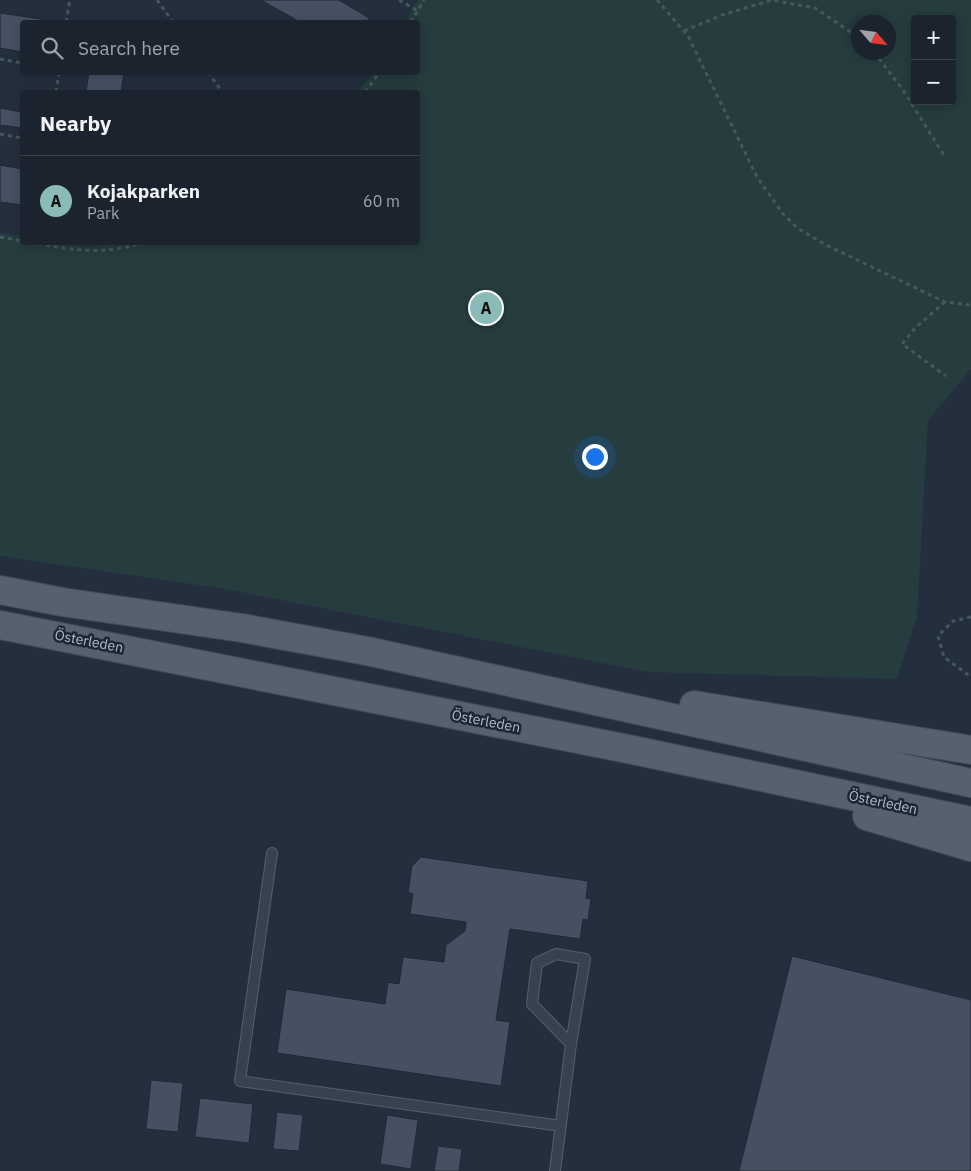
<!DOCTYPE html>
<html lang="en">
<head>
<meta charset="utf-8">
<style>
	body { margin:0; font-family:"IBM Plex Sans",sans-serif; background:#282f3a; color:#f1f3f6 }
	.controls { position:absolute; right:15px; top:15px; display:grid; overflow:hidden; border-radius:5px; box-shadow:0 2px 12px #0003 }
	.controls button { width:45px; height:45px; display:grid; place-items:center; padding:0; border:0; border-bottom:1px solid #39404a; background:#1b232e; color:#f1f3f6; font:25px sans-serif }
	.compass { position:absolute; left:851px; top:15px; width:45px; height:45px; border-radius:50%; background:#1b232e; box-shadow:0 2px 12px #0003; rotate:118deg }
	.you { position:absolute; left:594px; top:456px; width:18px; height:18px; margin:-12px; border:4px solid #fff; border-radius:50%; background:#1a73e8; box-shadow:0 0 0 8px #1a73e833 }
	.badge { display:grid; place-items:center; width:32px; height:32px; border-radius:50%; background:#8bbbb9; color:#111; font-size:16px; font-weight:700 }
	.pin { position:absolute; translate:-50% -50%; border:2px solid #fff; box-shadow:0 1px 5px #0006 }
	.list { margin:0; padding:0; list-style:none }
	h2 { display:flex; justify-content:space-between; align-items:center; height:65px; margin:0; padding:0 20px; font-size:21px }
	h2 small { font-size:16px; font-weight:400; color:#a0a4aa }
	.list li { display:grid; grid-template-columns:32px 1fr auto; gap:15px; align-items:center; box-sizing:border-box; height:90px; padding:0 20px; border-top:1px solid #39404a }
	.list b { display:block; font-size:19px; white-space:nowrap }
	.list p { margin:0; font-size:16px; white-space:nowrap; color:#a0a4aa }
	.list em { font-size:16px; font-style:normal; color:#a0a4aa }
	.icon { flex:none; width:28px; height:28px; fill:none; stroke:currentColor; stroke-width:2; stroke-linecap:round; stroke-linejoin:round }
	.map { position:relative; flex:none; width:971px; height:1171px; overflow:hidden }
	.search { position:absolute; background:#1b232e; box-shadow:0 2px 12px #0003; left:20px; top:20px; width:400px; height:55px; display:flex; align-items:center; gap:12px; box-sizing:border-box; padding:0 18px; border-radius:5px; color:#a0a4aa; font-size:19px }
	.panel { position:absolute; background:#1b232e; box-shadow:0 2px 12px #0003; left:20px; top:90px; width:400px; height:155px; border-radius:5px }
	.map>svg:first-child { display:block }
	.green { fill:#263c3f; fill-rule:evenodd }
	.building { fill:#455162; stroke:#1f2835 }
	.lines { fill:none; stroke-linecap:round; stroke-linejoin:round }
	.service-casing { stroke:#565f6c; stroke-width:12 }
	.primary-casing { stroke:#414a57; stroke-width:30 }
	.path { stroke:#44595c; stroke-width:3; stroke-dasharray:4 4; stroke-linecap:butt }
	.service { stroke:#38414e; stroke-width:10 }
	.primary { stroke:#56606e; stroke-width:28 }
	.labels { text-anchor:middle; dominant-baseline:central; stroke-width:5; stroke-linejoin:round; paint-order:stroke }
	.street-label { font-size:14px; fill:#b4bcc9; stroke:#1d2633 }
</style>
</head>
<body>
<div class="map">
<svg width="971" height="1171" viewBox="0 0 971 1171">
	<rect width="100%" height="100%" fill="#242f3e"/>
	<path class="green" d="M418 0H971V369L928 420 917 617 897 679 648 672 225 589 0 556V233L22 236V242C57 242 91 250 125 242H418V92H356L375 73 418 72V22H405ZM915 19H952V101H915ZM858 22H888V52H858Z"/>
	<path class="building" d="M261 0H339L369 18 367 22H300Z
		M0 13 61 22H22V52L0 48Z
		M89 72H124L121 92H86Z
		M0 108 22 112V128L0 125Z
		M0 165 22 169V205L0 202Z
		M421 857 588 881 586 898 591 899 588 920 583 919 580 939 510 929 496 1020 510 1022 501 1086 277 1053 286 989 385 1004 388 982 399 984 403 957 444 962 446 945 465 931 466 922 410 914 413 894 408 892 412 866Z
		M792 956 971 1000V1171H739Z
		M151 1080 183 1083 178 1132 146 1129Z
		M200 1098 253 1104 249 1143 195 1137Z
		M277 1112 303 1115 299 1151 273 1149Z
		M387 1115 418 1120 411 1169 380 1164Z
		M438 1146 462 1149 459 1171H434Z"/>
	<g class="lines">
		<defs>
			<path id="service" d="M272 853 240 1081 561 1126
				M555 1171 571 1044 585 959 556 954 537 963 532 1004 571 1044"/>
			<path id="primary" d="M0 590 62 602 242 628 367 651 971 783
				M0 625 633 750 971 821
				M694 705 971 750
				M867 816 971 847"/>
		</defs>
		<use href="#service" class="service-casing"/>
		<use href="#primary" class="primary-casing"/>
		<path class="path" d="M157 0 173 22
			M399 0 418 11
			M657 0 688 36 757 177 783 214 799 229 824 244 945 302 971 305
			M66 22 70 0
			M411 22 424 0
			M684 31 722 15 772 0 815 8 858 37
			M874 52 903 90 945 157
			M0 59 22 63
			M208 72 222 92
			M56 92 59 72
			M365 92 380 72
			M0 134 22 138
			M0 237 22 241
			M30 242C70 250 105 256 144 242
			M945 302 915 328 902 344 946 376
			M971 617 953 621 938 636 944 657 971 677"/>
		<use href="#service" class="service"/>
		<use href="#primary" class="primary"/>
	</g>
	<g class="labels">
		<g class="street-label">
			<text transform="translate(89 641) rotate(11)">Österleden</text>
			<text transform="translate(486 721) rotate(11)">Österleden</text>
			<text transform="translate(883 802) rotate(12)">Österleden</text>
		</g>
	</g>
</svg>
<div class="controls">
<button>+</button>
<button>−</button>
</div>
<svg class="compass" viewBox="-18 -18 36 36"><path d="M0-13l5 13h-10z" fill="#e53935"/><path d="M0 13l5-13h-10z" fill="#a0a4aa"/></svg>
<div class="you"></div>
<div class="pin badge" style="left:486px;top:308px">A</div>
<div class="search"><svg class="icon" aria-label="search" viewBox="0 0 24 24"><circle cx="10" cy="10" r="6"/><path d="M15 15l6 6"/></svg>Search here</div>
<section class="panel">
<h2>Nearby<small></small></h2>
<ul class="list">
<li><span class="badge">A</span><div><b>Kojakparken</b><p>Park</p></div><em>60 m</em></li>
</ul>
</section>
</div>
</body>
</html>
